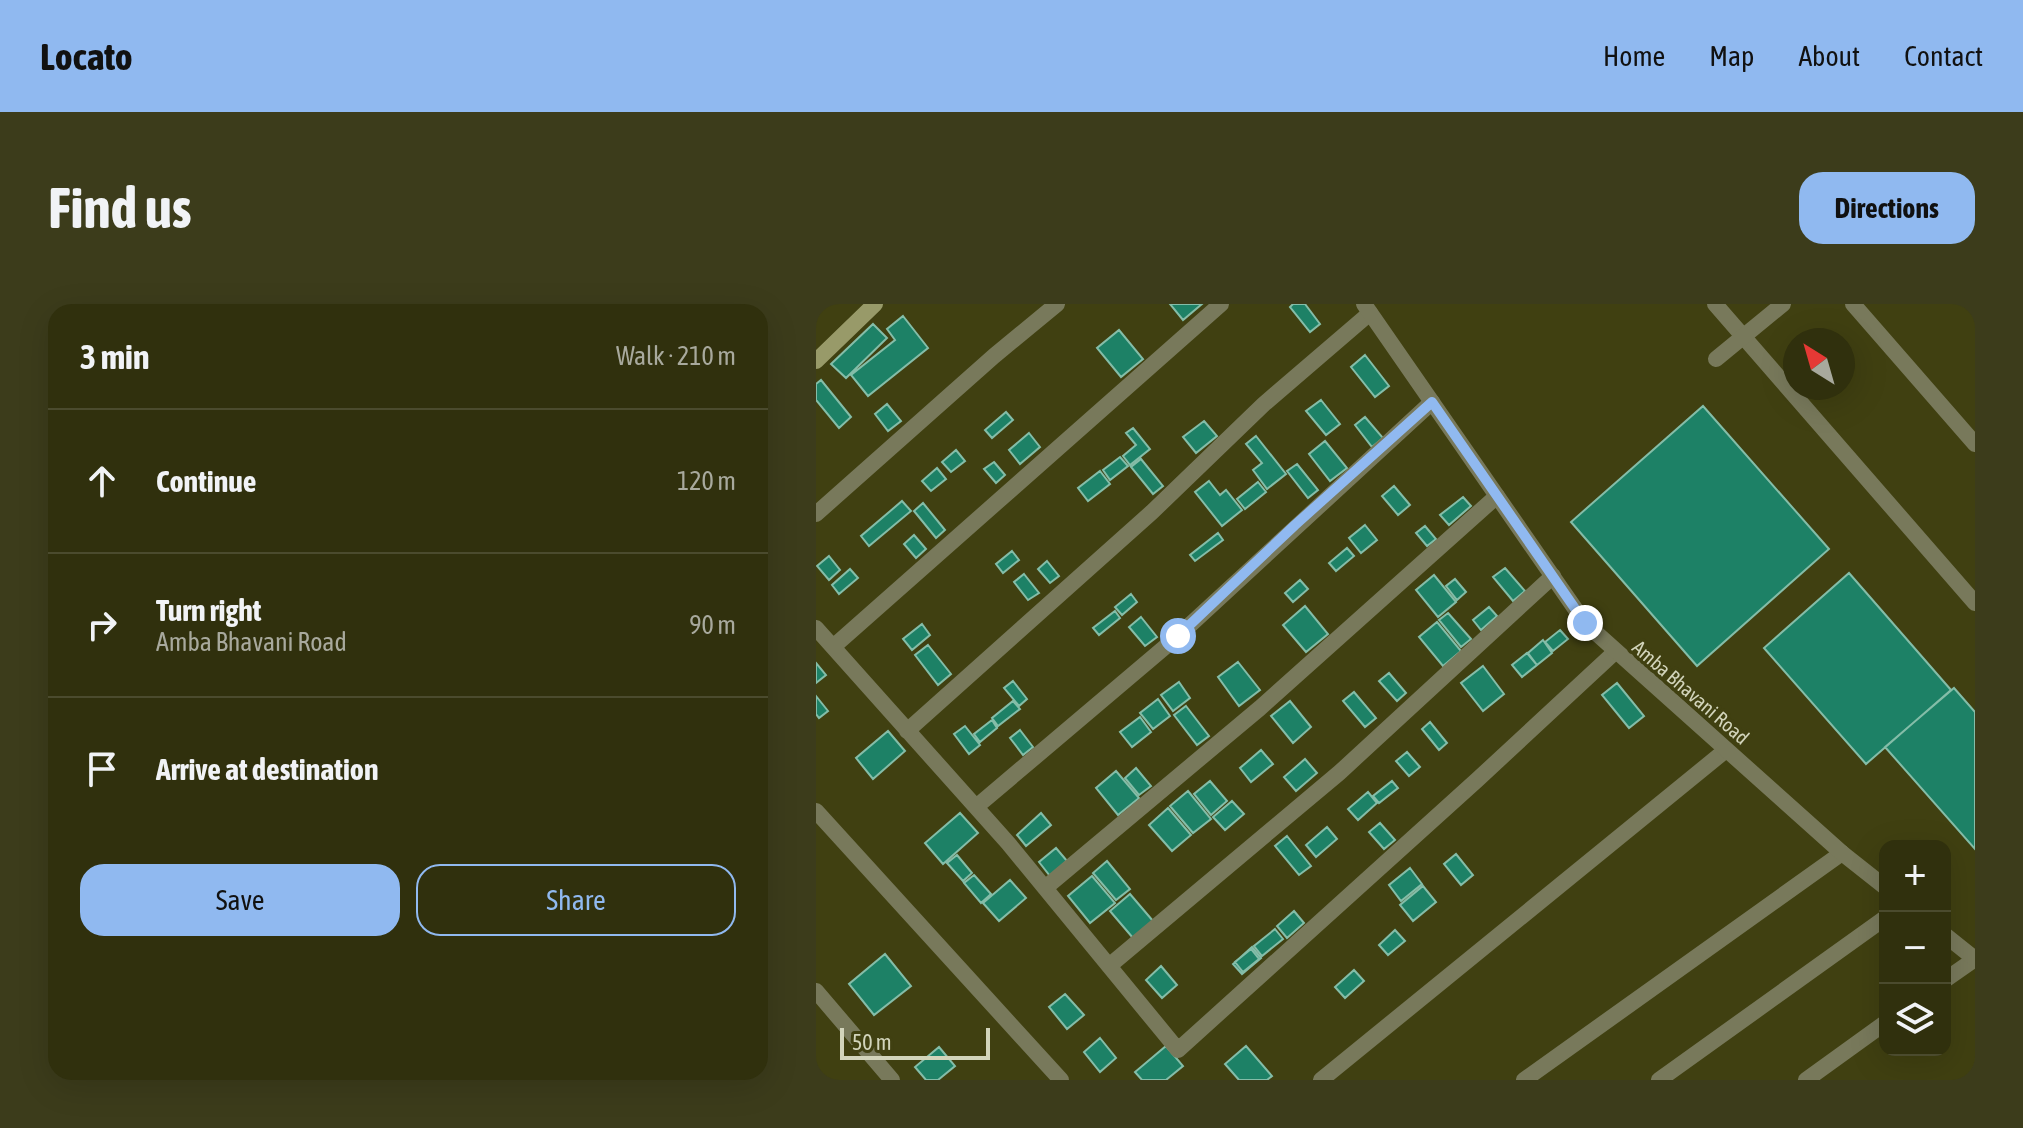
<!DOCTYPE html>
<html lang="en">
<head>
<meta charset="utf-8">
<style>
	body { margin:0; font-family:"Asap Condensed",sans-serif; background:#3c3c1b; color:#f1f3f6 }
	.controls { position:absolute; right:24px; bottom:24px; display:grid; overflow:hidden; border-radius:16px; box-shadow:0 8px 32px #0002 }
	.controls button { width:72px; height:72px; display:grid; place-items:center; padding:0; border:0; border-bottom:2px solid #4b4b2e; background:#30300d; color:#f1f3f6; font:40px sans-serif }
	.compass { position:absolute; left:967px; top:24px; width:72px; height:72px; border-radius:50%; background:#30300d; box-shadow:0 8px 32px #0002; rotate:323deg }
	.scale { position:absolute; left:24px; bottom:20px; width:150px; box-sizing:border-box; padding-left:8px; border:4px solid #d2d4bb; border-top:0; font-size:22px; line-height:28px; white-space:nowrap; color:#d2d4bb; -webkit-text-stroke:6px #404011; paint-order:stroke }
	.stop { position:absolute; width:24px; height:24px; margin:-18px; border:6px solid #90b9f0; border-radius:50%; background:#fff }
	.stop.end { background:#90b9f0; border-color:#fff; box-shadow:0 2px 8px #0008 }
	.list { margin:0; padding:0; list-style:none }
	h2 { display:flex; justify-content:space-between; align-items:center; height:104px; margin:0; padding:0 32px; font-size:34px }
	h2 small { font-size:26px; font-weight:400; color:#a8a99d }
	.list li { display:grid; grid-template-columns:52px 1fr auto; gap:24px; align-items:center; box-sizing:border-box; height:144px; padding:0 32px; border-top:2px solid #4b4b2e }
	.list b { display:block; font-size:30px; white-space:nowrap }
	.list p { margin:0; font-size:26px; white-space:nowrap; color:#a8a99d }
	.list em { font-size:26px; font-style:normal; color:#a8a99d }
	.actions { display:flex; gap:16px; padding:24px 32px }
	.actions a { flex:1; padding:18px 0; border:2px solid #90b9f0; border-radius:24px; text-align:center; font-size:28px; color:#90b9f0 }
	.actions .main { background:#90b9f0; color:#111 }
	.icon { flex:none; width:44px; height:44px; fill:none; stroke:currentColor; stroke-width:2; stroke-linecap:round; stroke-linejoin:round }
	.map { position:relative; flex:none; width:1159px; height:776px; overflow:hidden; border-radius:24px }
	header { display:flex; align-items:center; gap:48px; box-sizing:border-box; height:112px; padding:0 40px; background:#90b9f0; color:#111 }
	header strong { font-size:38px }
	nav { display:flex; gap:44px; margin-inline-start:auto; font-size:28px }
	.intro { display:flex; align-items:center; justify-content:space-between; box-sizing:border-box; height:192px; padding:0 48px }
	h1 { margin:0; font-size:56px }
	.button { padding:20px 36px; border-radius:24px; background:#90b9f0; color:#111; font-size:28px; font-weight:700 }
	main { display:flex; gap:48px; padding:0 48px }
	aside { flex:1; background:#30300d; border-radius:24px; box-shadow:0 8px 32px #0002 }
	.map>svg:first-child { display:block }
	.building { fill:#1d8166; stroke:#84bda8; stroke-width:2 }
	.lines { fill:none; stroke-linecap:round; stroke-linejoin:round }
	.minor { stroke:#78795b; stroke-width:16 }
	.tertiary { stroke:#78795b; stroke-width:16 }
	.secondary { stroke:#989a69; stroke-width:16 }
	.route { stroke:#90b9f0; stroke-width:10 }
	.labels { text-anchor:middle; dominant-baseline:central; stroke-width:7; stroke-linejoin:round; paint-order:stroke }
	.street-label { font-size:20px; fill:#d2d4bb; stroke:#404011 }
</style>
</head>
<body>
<header>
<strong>Locato</strong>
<nav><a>Home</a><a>Map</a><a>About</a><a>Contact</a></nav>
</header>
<div class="intro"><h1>Find us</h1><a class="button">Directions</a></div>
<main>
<aside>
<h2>3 min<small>Walk · 210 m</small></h2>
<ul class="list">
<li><svg class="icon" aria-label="ahead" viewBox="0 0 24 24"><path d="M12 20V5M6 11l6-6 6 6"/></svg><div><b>Continue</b></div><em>120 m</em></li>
<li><svg class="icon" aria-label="right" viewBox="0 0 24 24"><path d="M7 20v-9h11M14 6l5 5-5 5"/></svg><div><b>Turn right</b><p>Amba Bhavani Road</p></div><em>90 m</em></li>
<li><svg class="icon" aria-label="arrive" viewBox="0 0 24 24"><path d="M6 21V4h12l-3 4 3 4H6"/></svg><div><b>Arrive at destination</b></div></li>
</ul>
<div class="actions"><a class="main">Save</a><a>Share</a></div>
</aside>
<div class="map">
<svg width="1159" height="776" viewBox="0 0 1159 776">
	<rect width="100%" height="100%" fill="#404011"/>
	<path class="building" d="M354 0H386L367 16Z
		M477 0H489L504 20 494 28 474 3Z
		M87 12 112 44 52 92 35 71 79 36 71 25Z
		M57 20 71 34 30 74 15 60Z
		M303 26 327 55 305 73 281 44Z
		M549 51 573 82 559 93 535 63Z
		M5 76 35 113 23 124 0 96V80Z
		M505 96 524 120 510 131 490 107Z
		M71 100 85 117 72 127 59 110Z
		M887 102 1013 245 881 362 755 218Z
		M190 108 197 116 176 134 169 126Z
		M549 113 567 134 556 143 539 121Z
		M388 117 401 132 380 149 367 133Z
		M317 124 334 145 314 161 307 152 320 141 310 129Z
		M213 129 224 143 204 160 193 146Z
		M440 132 470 170 451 185 437 166 446 159 430 140Z
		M509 137 531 164 514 177 493 150Z
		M140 146 149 157 135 168 126 158Z
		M304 153 312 162 294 176 287 166Z
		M325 155 347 182 337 190 315 163Z
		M178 158 189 171 180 179 168 165Z
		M481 160 502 186 492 194 471 167Z
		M121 164 130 175 115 187 106 177Z
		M284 167 294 180 272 197 262 184Z
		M393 177 404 191 410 186 426 206 406 222 379 188Z
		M442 178 450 188 429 205 421 195Z
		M578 182 594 201 582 211 566 192Z
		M647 193 655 202 633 221 624 211Z
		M86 197 95 207 53 242 45 232Z
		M107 199 129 226 120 234 98 207Z
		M549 221 561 236 545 249 533 234Z
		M609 222 620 235 611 242 600 229Z
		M402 229 407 236 379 257 374 251Z
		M98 231 110 245 100 254 88 240Z
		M531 244 538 252 520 267 513 259Z
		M196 247 203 256 187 269 180 260Z
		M13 252 24 266 13 276 1 262Z
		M231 257 243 272 234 279 222 265Z
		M689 264 709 287 697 297 677 273Z
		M34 265 42 274 23 290 16 281Z
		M1033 269 1135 386 1050 460 948 344Z
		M208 270 223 289 212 296 198 278Z
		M618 271 640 298 622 313 600 286Z
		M639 275 650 288 641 296 630 282Z
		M484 276 492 285 477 298 469 289Z
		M315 290 321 298 306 311 299 303Z
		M489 302 512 330 490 348 467 321Z
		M673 303 681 312 665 326 657 316Z
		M299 307 304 314 283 331 277 324Z
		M632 309 655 335 645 343 623 316Z
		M325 313 341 333 329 342 313 323Z
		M621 318 645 347 627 362 603 333Z
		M106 320 114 331 96 346 87 335Z
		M744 326 752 335 737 347 729 338Z
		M727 336 736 349 721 361 712 349Z
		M112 341 135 370 122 381 99 351Z
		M711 349 721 361 706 373 696 361Z
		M422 358 444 386 423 402 402 373Z
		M0 359 10 371 0 379Z
		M667 362 688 390 667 407 645 379Z
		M573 369 590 389 581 397 563 377Z
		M197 377 211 395 203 402 188 384Z
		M363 378 374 394 357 407 345 391Z
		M801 379 828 412 813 424 786 391Z
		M1138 384 1159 408V545L1069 443Z
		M538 388 560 414 549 423 527 397Z
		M0 392 12 407 3 414 0 410Z
		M342 395 354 412 337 425 324 409Z
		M197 397 204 405 182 422 176 414Z
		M474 397 495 423 477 439 455 412Z
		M370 402 393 432 381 441 358 411Z
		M324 413 335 428 316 443 304 428Z
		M176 416 181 424 164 438 158 430Z
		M614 418 631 439 623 446 606 425Z
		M149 422 164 441 153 450 138 430Z
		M204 426 217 443 207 451 194 434Z
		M72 427 89 447 57 475 40 454Z
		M445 446 457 460 435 478 424 464Z
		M591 448 604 463 593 472 580 457Z
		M489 455 501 469 480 487 468 473Z
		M320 464 335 482 323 491 309 474Z
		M300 467 323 494 302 511 280 484Z
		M394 477 411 497 395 511 378 490Z
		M576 477 582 484 563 499 557 492Z
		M372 487 395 515 377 529 354 502Z
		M552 488 561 499 542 516 532 505Z
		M416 497 428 510 409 526 397 513Z
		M352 504 375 531 356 547 333 521Z
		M144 509 162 529 127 560 109 539Z
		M225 509 235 521 210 542 201 531Z
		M564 519 579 536 568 545 553 528Z
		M511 523 521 535 500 553 490 541Z
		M471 532 495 562 483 571 459 542Z
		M240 544 251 557 234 572 223 558Z
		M640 550 657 571 645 581 628 560Z
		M141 551 156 569 147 577 131 559Z
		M291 557 314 585 300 596 277 569Z
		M594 564 606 580 585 597 573 581Z
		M158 571 175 590 165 599 148 579Z
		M276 572 299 599 274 619 252 592Z
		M194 576 210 594 183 617 167 599Z
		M607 582 620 598 597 617 584 601Z
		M314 590 337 617 317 634 294 607Z
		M478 607 488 619 471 634 461 622Z
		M459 625 467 635 446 652 438 642Z
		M579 626 589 637 572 651 563 641Z
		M436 643 445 654 426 670 417 660Z
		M435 645 443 655 427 668 419 658Z
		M69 650 95 682 58 711 33 680Z
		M345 662 361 681 346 694 330 676Z
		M538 666 548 677 529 694 519 683Z
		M249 690 268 711 251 725 233 703Z
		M284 734 300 754 284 768 268 748Z
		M350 742 367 762 350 776H326L319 768Z
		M430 742 456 772 451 776H423L409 760Z
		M123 743 139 762 122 776H110L99 763Z"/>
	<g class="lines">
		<path class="minor" d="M899 0 1159 299
			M1037 0 1159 140
			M1158 0 1159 1
			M0 210 178 52 241 0
			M0 324 192 539 362 746 661 476 799 348
			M17 343 405 0
			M91 427 336 208 448 100 554 9
			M160 503 362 332 616 98
			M0 507 245 776
			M229 584 444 404 681 192
			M293 662 523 469 737 272
			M1129 676 1159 655
			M0 687 76 776
			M505 776 910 446
			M708 776 1026 549
			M843 776 1069 614
			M990 776 1069 719"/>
		<path class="tertiary" d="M548 0 769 319 1026 549 1069 583
			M900 55 967 0
			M1129 631 1159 655"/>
		<path class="secondary" d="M0 57 59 0"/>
	</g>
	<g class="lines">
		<path class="route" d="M362 332 479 221 616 98 769 319"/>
	</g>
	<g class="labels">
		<g class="street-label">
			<text transform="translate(875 388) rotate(41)">Amba Bhavani Road</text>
		</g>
	</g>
</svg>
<div class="controls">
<button>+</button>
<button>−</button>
<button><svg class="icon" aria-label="layers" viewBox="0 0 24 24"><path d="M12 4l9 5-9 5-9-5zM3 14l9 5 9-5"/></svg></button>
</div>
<svg class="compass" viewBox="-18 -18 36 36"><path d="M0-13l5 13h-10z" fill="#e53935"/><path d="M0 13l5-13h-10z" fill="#a8a99d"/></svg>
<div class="scale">50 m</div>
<div class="stop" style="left:362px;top:332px"></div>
<div class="stop end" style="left:769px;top:319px"></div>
</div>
</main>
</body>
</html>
